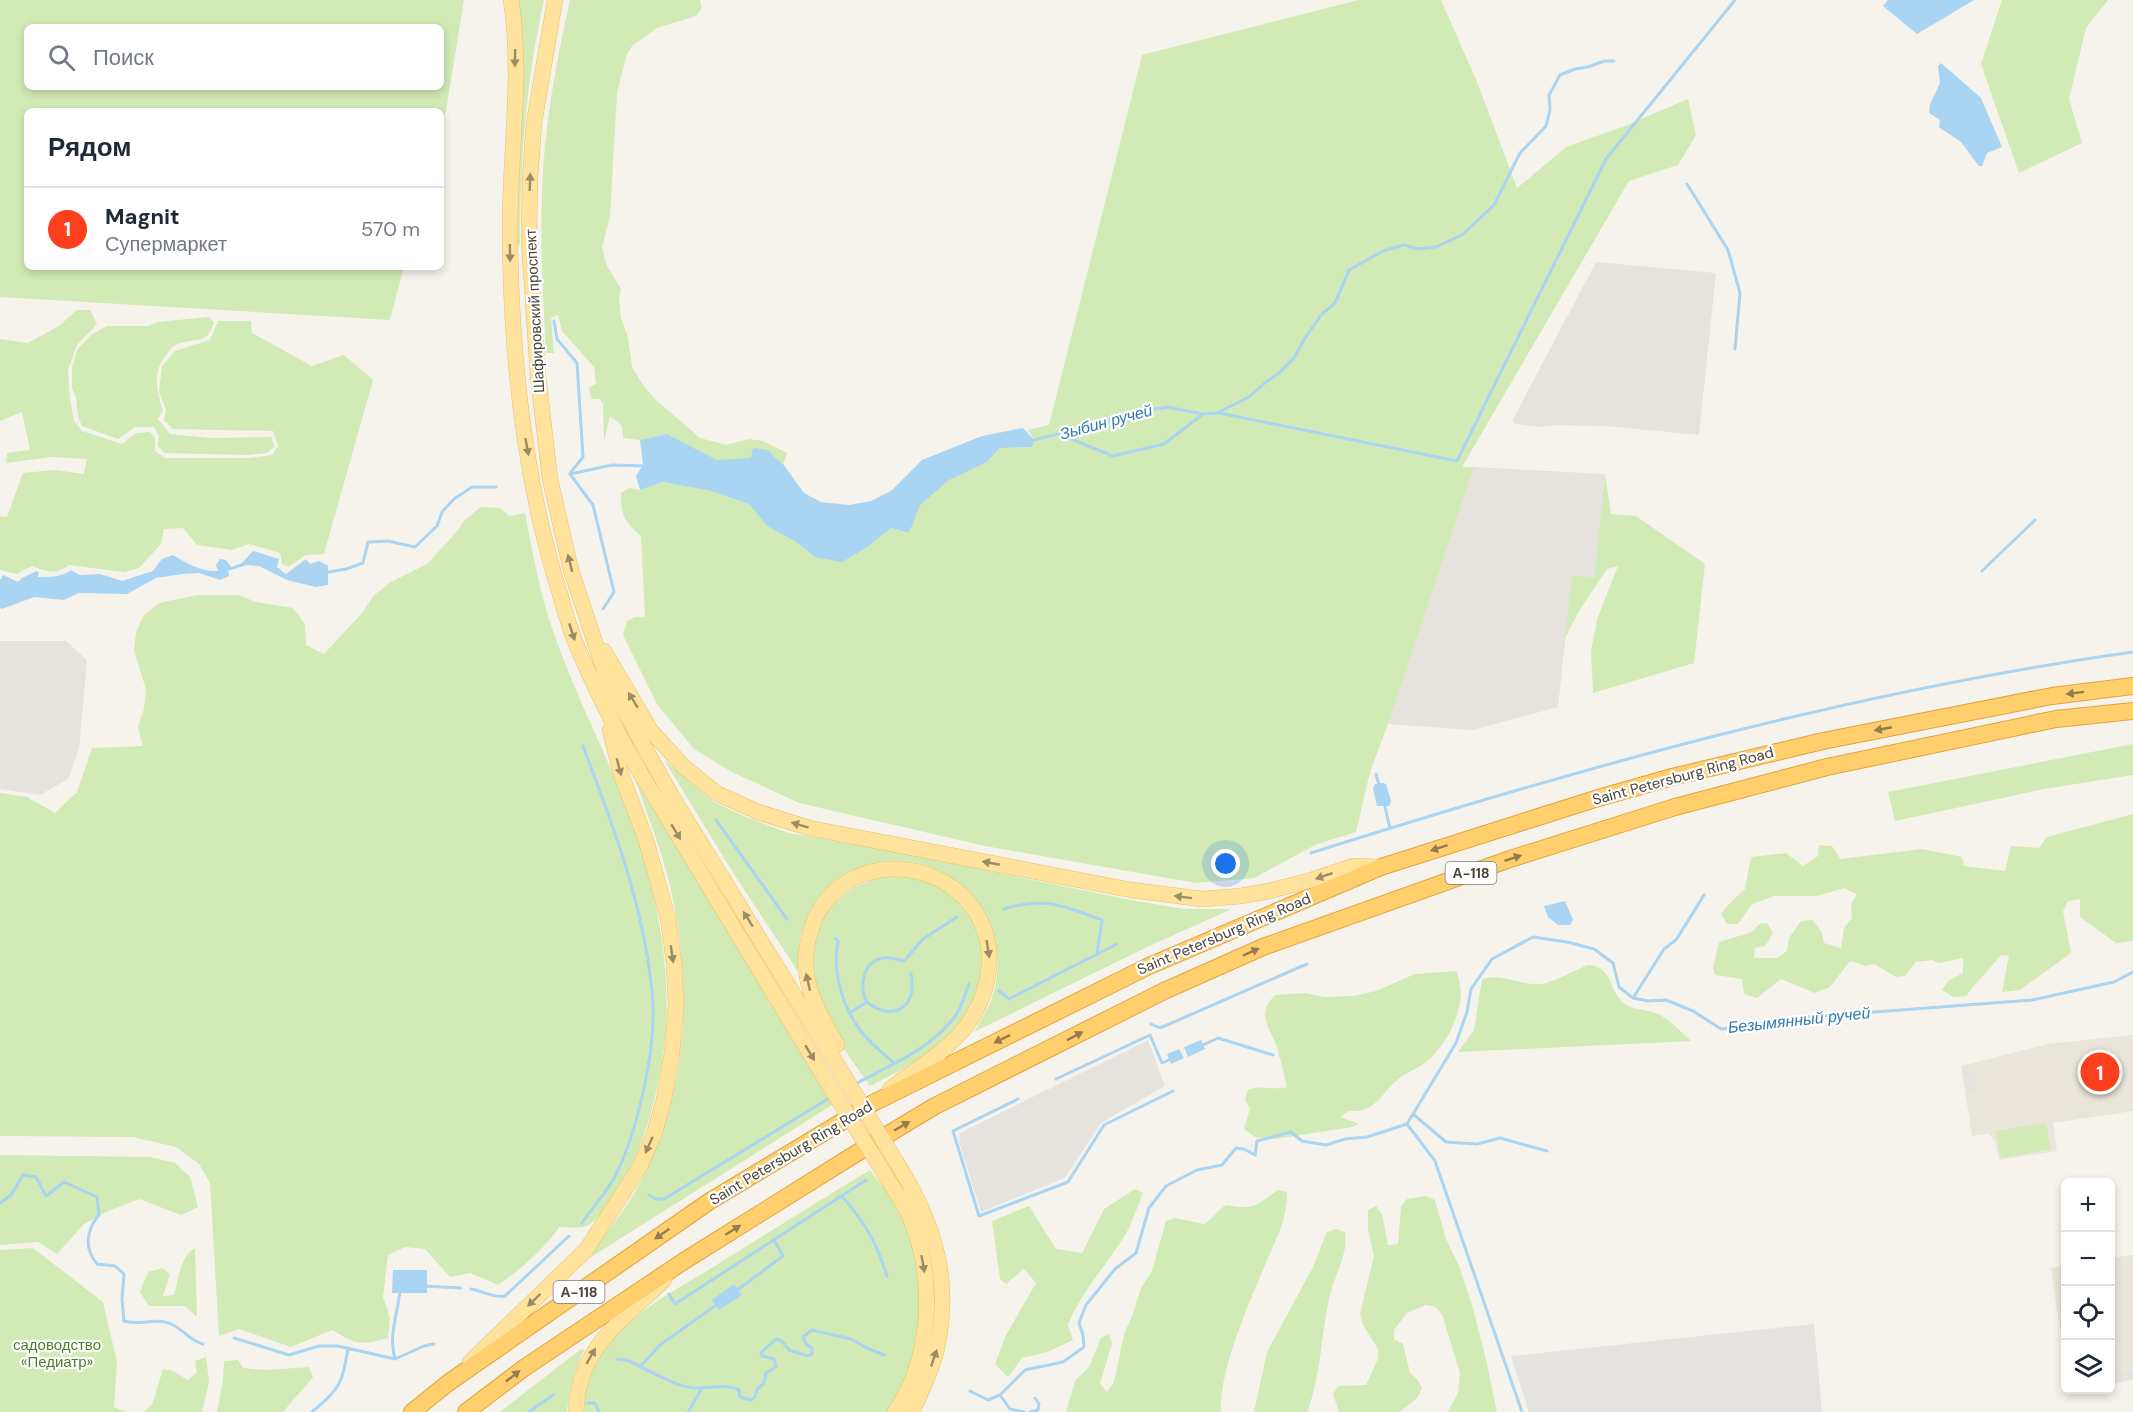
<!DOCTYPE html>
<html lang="ru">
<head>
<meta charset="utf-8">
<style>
	body { margin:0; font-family:"DM Sans",sans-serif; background:#f2f2f3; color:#1f2937 }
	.controls { position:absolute; right:18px; bottom:18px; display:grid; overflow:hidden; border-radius:9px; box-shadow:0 3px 9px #0003 }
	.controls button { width:54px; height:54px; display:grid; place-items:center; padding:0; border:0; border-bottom:2px solid #e0e1e3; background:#fff; color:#1f2937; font:30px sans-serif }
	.you { position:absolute; left:1226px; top:864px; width:21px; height:21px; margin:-15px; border:4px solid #fff; border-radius:50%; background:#1a73e8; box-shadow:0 0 0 9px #1a73e833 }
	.badge { display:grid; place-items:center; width:39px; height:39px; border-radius:50%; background:#fc3f1d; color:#fff; font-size:20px; font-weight:700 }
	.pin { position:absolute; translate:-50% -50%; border:3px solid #fff; box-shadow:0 2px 6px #0006 }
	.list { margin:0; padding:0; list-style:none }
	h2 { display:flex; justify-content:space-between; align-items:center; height:78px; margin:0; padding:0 24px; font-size:26px }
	h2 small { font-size:20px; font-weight:400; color:#747a83 }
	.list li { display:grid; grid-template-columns:39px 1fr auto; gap:18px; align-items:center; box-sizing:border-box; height:84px; padding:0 24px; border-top:2px solid #e0e1e3 }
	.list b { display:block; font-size:22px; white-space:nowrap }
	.list p { margin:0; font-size:20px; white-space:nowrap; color:#747a83 }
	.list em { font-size:20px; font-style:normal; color:#747a83 }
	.icon { flex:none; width:33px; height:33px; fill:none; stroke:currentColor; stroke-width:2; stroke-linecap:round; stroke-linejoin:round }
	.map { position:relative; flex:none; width:2133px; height:1412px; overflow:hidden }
	.search { position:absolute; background:#fff; box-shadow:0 3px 9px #0003; left:24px; top:24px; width:420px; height:66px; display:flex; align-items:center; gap:15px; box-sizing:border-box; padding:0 21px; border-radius:9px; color:#747a83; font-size:22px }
	.panel { position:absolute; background:#fff; box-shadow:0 3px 9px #0003; left:24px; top:108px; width:420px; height:162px; border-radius:9px }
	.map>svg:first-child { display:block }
	.residential { fill:#eae5da }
	.industrial { fill:#e6e2dd }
	.green { fill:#d2eab5; fill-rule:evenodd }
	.parking { fill:#e5e3e0 }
	.water { fill:#a9d4f2 }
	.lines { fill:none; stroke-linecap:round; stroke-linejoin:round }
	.stream { stroke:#a9d4f2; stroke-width:3 }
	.primary-casing { stroke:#e6c16a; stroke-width:16 }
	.motorway-casing { stroke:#e0a43c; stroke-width:18 }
	.primary { stroke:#ffe39c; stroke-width:15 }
	.motorway { stroke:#ffcf6e; stroke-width:16 }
	.primary-bridge-casing { stroke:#e6c16a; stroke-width:16; stroke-linecap:butt }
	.primary-bridge { stroke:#ffe39c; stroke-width:15 }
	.oneway { fill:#9c8c66 }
	.oneway2 { fill:#937c4e }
	.labels { text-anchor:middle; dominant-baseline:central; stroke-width:4.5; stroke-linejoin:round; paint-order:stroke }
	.shield { fill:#fff; stroke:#817c74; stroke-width:1.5 }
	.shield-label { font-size:14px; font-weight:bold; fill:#4b4439 }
	.street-label { font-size:15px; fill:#4b4439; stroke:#fff }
	.park-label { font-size:15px; fill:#4a7f2a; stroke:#fff }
	.water-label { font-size:16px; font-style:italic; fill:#2e7ab2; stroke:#fff }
</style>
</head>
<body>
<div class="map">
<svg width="2133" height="1412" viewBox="0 0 2133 1412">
	<rect width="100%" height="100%" fill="#f6f3ec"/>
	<path class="residential" d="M2133 1035V1111L2053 1123 2057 1151 1999 1160 1995 1142 1989 1134 1972 1136 1961 1066 2048 1044Z
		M2133 1255V1380L2111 1384V1258Z
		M2065 1265H2066L2065 1362 2051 1268Z"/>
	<path class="industrial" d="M1596 262 1716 273 1699 435 1606 426 1555 425 1540 427 1516 424 1512 421Z
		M1474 467 1605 474 1594 578 1572 576 1558 707 1473 730 1388 724Z
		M0 641H66L87 660 79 749 68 779 40 795 0 789Z
		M1148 1040 1165 1086 1101 1123 1065 1178 981 1212 959 1142 960 1133Z"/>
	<path class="green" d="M0 0H464L446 111 441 130V111H27V267H404L390 320 0 297ZM27 27H441V87H27Z
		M515 0H544C526 79 520 164 520 245L517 244Z
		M570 0H700L702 8 696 16 657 28 632 46 627 54 617 93 610 217 602 247 607 266 621 289 619 299 621 318 628 337 632 367 643 385 657 401 700 438 726 445 749 439 763 441 787 453 783 464 775 459 717 460 667 434 640 440 623 438 622 426 610 416 604 441 603 404 600 399H591L589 387 596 384 594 367 562 331 558 315 551 318 554 353H546C543 299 540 245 542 191 544 127 556 63 570 0Z
		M1358 0H1441L1477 82 1517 188 1566 147 1625 126 1688 99 1696 135 1678 165 1629 181 1462 467H1474L1388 724 1370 772 1356 832 1317 844 1254 878 1196 883 985 846 799 803 732 772 694 749 657 704 623 635 627 621 635 617H645L641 536C624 521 621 516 621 493L630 488 640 490 663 482 711 491 749 504 767 526 796 542 815 557 866 548 891 528 909 533 919 505 948 480 987 462 1000 448 1032 447 1034 440 1028 430 1049 425 1142 55Z
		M2002 0H2108L2086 28 2069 99 2082 143 2019 173 1981 64Z
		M77 310H90L97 324 77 345 68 370 70 400 74 421 82 431 122 444 136 433 150 432 155 438V451L165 458H250L272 455 278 446 273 431 173 429 164 420 166 410 159 392 162 366 175 351 210 340 218 321H251L252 333 312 366 344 355 373 380 324 554 306 555 288 567 282 564 280 553 249 544 232 550 197 545 183 528 164 529 161 544 139 568 124 572 69 565C55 575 47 572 32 566L17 574 0 570V516L7 517 23 473 55 470 84 474 87 459 51 457 6 463 7 453 30 450 22 412 0 421V339L28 343 59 326Z
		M208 317 214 322C208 348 190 336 174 346 171 348 169 351 167 354 152 371 156 390 163 411L158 419 170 434 210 438 271 437 275 446 267 453 247 455 165 453 158 446 159 436 154 427H135L118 439 82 426 78 417 76 397 72 388V368L77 350 91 335 107 326H148L158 322Z
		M1605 474 1611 514 1636 516 1705 564 1694 663 1593 693 1591 650 1598 617 1618 566 1607 569 1579 611 1565 638 1572 575 1594 578Z
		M481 507 500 508 509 516 525 513C532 548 538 584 549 619 566 672 591 723 613 774 653 870 681 975 659 1079 652 1111 644 1143 627 1173 619 1186 601 1221 586 1226 580 1229 567 1227 559 1227 549 1245 516 1273 498 1285L470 1273 450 1277 425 1249 405 1247 388 1255 383 1297 390 1318 388 1338C361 1346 355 1344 332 1330L291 1347 239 1329 219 1336 210 1183 199 1164 176 1147 133 1137 0 1136V793L27 797 55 813 77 792 92 748 143 746 138 727 144 709 146 689 134 651 136 632 144 615 159 603 198 595H238L256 602 293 608 305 624 306 645 324 654 363 612 373 596 391 582 427 564 454 535 465 520Z
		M2133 744V775L2044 789 1895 821 1888 792Z
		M664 760 712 801 746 817 789 833 892 851 1136 901 1184 909H1232L1147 947 974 1032C981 1019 991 1005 994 991 1001 965 998 940 986 916 950 848 855 840 814 907 807 918 800 932 799 945 799 953 800 961 800 968L797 970 734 874Z
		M631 766 832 1105 591 1257 589 1255C611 1228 633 1200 647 1169 691 1076 692 972 667 874 657 837 642 802 631 766Z
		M2133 814V941L2116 943 2080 917V899L2068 901 2063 911 2071 953 2020 990 2002 992 2009 956 2001 955C1990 969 1977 981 1966 996L1953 997 1942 990 1948 981 1963 973V958L1939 963 1932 960 1916 962 1905 976 1896 977 1874 964 1866 966 1850 961 1830 987 1815 993 1781 979 1757 998 1744 994 1742 979 1715 975 1713 968 1719 942 1752 932 1759 924 1767 923 1773 933 1765 946 1755 948 1754 958H1777L1787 951 1789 938 1801 921 1813 920 1822 933 1824 943 1841 948 1844 928 1852 918 1851 904 1857 894 1844 888 1817 896H1774L1752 904 1738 924H1727L1721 914 1729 904 1745 889 1751 857 1786 853 1803 866 1818 856 1819 845 1832 846 1840 859 1922 849 1962 857 1964 866 2005 871 2011 846 2039 848 2047 837Z
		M886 876C900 876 914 877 927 882 968 896 990 940 982 982 980 992 967 1014 961 1023 940 1052 901 1070 870 1086 851 1059 829 1031 817 999 814 991 814 981 814 972 808 920 837 888 886 876Z
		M1588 965C1612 967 1607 984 1620 999 1630 1012 1645 1008 1658 1014 1670 1020 1681 1032 1691 1041L1458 1052 1474 1030 1482 979C1502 973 1519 985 1539 984 1551 984 1575 970 1588 965Z
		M1457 971C1458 978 1461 987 1461 994 1459 1020 1445 1047 1425 1063 1416 1069 1405 1073 1397 1080 1379 1096 1376 1113 1348 1111L1341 1117 1359 1124 1352 1127 1275 1139 1255 1137 1244 1129 1250 1109 1245 1100 1248 1090C1261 1084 1274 1091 1287 1087 1284 1075 1281 1062 1278 1050 1271 1029 1255 1015 1275 995L1305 993 1324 997 1354 996 1376 991 1415 974Z
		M2046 1123 2051 1149 2001 1158 1996 1131Z
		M0 1155 150 1157 175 1163 190 1177 198 1207 181 1215 139 1199 106 1212 84 1224 57 1254 38 1242 0 1245Z
		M870 1170 882 1186 887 1184C911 1230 925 1278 920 1331 919 1341 914 1352 911 1361 905 1380 899 1396 889 1412H582C585 1386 592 1366 608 1345 636 1309 681 1287 718 1264 769 1232 819 1201 870 1170Z
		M1135 1189 1143 1193C1137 1207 1132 1224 1124 1237 1105 1267 1081 1292 1068 1325L1073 1340 1047 1352 1022 1358 1008 1377 995 1364 1005 1337 1036 1283 1024 1269 1006 1284 1000 1279 992 1221 1029 1206 1056 1249 1082 1253 1104 1209Z
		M1278 1190 1287 1192C1287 1219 1279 1233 1268 1258 1251 1299 1219 1368 1221 1412H1066L1075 1381 1089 1367 1101 1338 1109 1334 1112 1343 1100 1384 1107 1392 1113 1384 1116 1374 1124 1334 1132 1316 1141 1288 1152 1271 1166 1221 1175 1218 1204 1224C1213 1219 1217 1211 1226 1205 1254 1210 1255 1206 1278 1190Z
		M1426 1196 1435 1200 1446 1239 1459 1266 1472 1305 1485 1355 1497 1412H1448L1458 1393 1460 1373 1442 1314 1435 1307 1426 1305 1407 1313 1394 1330V1339L1403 1344 1410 1373 1418 1380 1422 1388 1417 1398 1400 1412H1339L1333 1394 1338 1386 1366 1385 1378 1359V1349L1363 1325 1360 1314 1374 1256 1368 1229V1210L1376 1206 1382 1214 1388 1245 1398 1244 1401 1206 1407 1199Z
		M1336 1229 1345 1232C1349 1255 1333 1277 1329 1299 1321 1336 1321 1374 1308 1410L1307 1412H1254L1267 1352 1312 1269 1327 1232Z
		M33 1248 103 1302 117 1362 114 1407 126 1412H0V1250Z
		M195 1248 197 1317 185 1306H149L140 1292 148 1272 162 1268 170 1274 163 1296 174 1295C179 1278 179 1258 195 1248Z
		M581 1349 584 1350C574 1371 569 1390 567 1412H500Z
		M206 1357 209 1382 202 1412H144L152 1405 163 1369 173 1371 188 1380 197 1372 195 1361Z
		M238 1360 243 1368 266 1370 309 1367 313 1377 283 1412H217L223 1381 224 1361Z"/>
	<path class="parking" d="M1975 1071 1978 1091 1970 1092 1966 1072Z
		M1814 1324 1822 1412H1529L1511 1356Z
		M2133 1371V1379L2111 1383V1374Z"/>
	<path class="water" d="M1888 0H1974L1917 34 1883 6Z
		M1941 63 1981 98 2002 147 1987 153 1982 166H1979L1961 142 1939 127 1940 120 1929 113 1930 104 1940 83 1938 66Z
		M1023 428 1034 440 1032 447 1000 448 987 462 949 480 920 505 909 533 891 528 866 548 842 562 815 557 796 542 767 526 749 504 711 491 663 482 640 490 636 476 643 465 640 440 667 434 717 460 751 458 753 448 768 450 775 458 783 464 804 493 821 502 849 505 871 501 891 491 922 460 982 436Z
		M253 551 279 559 277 567 286 574 306 559 310 564 319 561 328 566V585L316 587 287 580 259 566 247 565 228 571 229 576 220 580 199 573 182 574 156 578 127 594 79 593 64 600 34 597 2 609 0 608V580L3 575 18 582 22 578 37 571 39 573 38 577C49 577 63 577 71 570L80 575 100 574 122 581 153 571 162 559 173 555C186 563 202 572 218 571L216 565 220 559 226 560 231 567 242 563Z
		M1383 783 1386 784 1391 801 1389 806H1377L1373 788 1375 784Z
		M1565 901 1573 920 1570 925H1558L1548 917 1544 906Z
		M1201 1040 1205 1049 1188 1057 1184 1047Z
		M1179 1049 1184 1058 1171 1064 1167 1054Z
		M393 1270H427V1293H392Z
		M734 1284 742 1295 719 1310 712 1300Z"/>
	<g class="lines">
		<path class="stream" d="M1687 184 1728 250 1740 293 1735 349
			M554 321 557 339 577 363 583 457 571 472
			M1219 413 1457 461 1606 159 1735 0
			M1061 435 1113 456 1164 444 1203 414
			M1033 440 1059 434 1079 432 1122 415 1167 407 1203 414 1217 413 1249 397 1266 382 1279 373 1294 358 1305 338 1322 314 1335 303 1349 270 1383 251 1404 245 1418 249 1436 247 1462 235 1494 205 1520 153 1546 126 1550 110 1549 95 1560 75 1575 69 1588 67 1604 61H1614
			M570 474 612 465 647 466
			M570 474 593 505 614 592 603 609
			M1982 571 2035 520
			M323 573 346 569 363 563 368 542 388 541 415 547 437 526 442 512 454 499 472 487H496
			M1376 774 1379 785
			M1384 803 1390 828
			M716 820 787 919
			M1311 853C1580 768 1853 691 2133 652
			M1004 909C1045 896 1064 906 1102 920L1097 954
			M835 938 838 941C832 971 842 1005 860 1030 870 1043 882 1053 894 1063
			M999 991 1009 999 1117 944
			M1633 998 1664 949 1676 940 1704 895
			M867 1002C859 987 862 961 884 958 890 957 898 960 904 961L923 939 957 917
			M851 1012 867 1002C893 1023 918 1007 911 974
			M1151 1024 1160 1028 1307 964
			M1201 1046 1218 1038 1273 1055
			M1056 1079 1150 1035 1162 1063 1173 1058
			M855 1084C889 1066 933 1048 956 1015 962 1006 965 994 969 984
			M1018 1099 953 1131 979 1216 1068 1182 1104 1125 1173 1091
			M1413 1114 1446 1142 1477 1144 1500 1138 1547 1151
			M1407 1124 1435 1161 1522 1412
			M649 1195 656 1199H664L831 1097
			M842 1196C866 1225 875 1239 887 1276
			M0 1203 11 1195 23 1175 36 1177 46 1196 64 1182 97 1197 99 1215C86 1230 84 1249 97 1264L115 1266 124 1274 122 1299 124 1321C140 1326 155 1317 171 1324 183 1329 190 1341 203 1344
			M582 1223C592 1208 605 1194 614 1178 626 1156 634 1130 640 1105 649 1069 656 1029 652 992 644 907 613 825 583 746
			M423 1286 461 1288
			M471 1289C483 1291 493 1298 505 1296L569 1236
			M736 1291 783 1256 774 1240
			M669 1294 675 1304 866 1180
			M234 1338 289 1355 319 1346H338L395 1359 424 1346 434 1344
			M395 1359C388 1335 398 1314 400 1290
			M617 1359 626 1360C646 1368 666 1382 687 1387 705 1391 722 1382 739 1390L740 1397 751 1400 755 1397 757 1389 764 1383 766 1373 776 1367 774 1359 762 1356 761 1353 776 1339 782 1341 789 1350 808 1356 812 1354V1348L806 1344 803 1337 812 1330 851 1339 867 1348 884 1355
			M641 1366 660 1345 719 1303
			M970 1391 988 1400 1000 1395 1025 1370 1063 1362 1084 1347 1083 1335 1079 1323 1086 1305 1115 1269 1136 1253 1149 1208 1166 1186 1197 1170 1222 1165 1236 1148 1244 1149 1255 1155 1257 1141 1291 1132 1302 1141 1326 1145 1345 1139 1367 1137 1407 1124 1456 1043 1467 1012 1471 989 1492 959 1533 937 1567 942 1594 949 1613 963 1619 987 1633 998 1648 1001 1666 1000 1693 1011 1721 1029 1809 1017 2032 1000 2114 982 2133 972
			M1000 1395 1010 1409 1024 1412
			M587 1403H595L599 1412
			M312 1412C340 1388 342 1385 348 1348
			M529 1412 553 1395
			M688 1412 701 1390
			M1030 1412 1038 1410 1039 1404 1035 1398"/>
		<defs>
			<path id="primary" d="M511 0C523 77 509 158 510 236 511 356 524 480 560 594 565 612 570 630 577 646 594 687 614 726 635 764L829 1085
				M555 0 534 123 530 178 529 240 538 376 550 479 571 570 608 682 674 800 844 1076
				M604 651 651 731 683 766 716 793 758 812 809 828 1131 890 1202 899 1241 896 1269 891 1308 881 1353 866 1381 867
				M837 1045C824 1022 809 998 806 970 804 953 808 937 814 921 849 840 972 858 988 944 993 974 983 1004 964 1029 944 1053 915 1070 890 1089
				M903 1173C936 1229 951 1282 937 1348 932 1370 921 1392 912 1412
				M889 1181C894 1190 901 1199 906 1209 936 1272 934 1353 895 1412
				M470 1362 586 1250 639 1168 654 1135 664 1099 672 1053 676 1006 674 962 668 919 657 879 646 840 621 774 610 730
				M576 1412C578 1347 622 1321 664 1280"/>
			<path id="motorway" d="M412 1412 448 1383 710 1201 873 1103 1149 966 1381 867 1595 799 1672 777 1823 741 2052 696 2133 686
				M466 1412 524 1368 684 1261 852 1156 935 1106 1164 991 1263 947 1510 859 1675 807 1827 767 2056 719 2133 711"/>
		</defs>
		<use href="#primary" class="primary-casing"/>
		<use href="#motorway" class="motorway-casing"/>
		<use href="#primary" class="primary"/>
		<use href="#motorway" class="motorway"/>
		<defs>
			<path id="primary-bridge" d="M844 1076 903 1173
				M829 1085 889 1181"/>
		</defs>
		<use href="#primary-bridge" class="primary-bridge-casing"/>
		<use href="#primary-bridge" class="primary-bridge"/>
	</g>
	<defs><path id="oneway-solid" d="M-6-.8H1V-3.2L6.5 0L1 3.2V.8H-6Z" transform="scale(1.5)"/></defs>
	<g class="oneway">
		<use href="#oneway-solid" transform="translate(515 58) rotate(91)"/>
		<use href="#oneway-solid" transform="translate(530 182) rotate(-88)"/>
		<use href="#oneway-solid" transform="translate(510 253) rotate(89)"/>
		<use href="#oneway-solid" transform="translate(527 447) rotate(80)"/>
		<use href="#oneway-solid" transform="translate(570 563) rotate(-104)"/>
		<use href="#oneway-solid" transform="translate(572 632) rotate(72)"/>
		<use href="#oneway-solid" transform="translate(633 700) rotate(-121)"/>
		<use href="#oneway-solid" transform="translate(619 767) rotate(75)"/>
		<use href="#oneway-solid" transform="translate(800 825) rotate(-163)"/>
		<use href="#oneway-solid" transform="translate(676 832) rotate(59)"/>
		<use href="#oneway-solid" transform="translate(991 863) rotate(-169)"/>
		<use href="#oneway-solid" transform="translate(1324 876) rotate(161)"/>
		<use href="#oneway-solid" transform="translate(1183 897) rotate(-173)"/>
		<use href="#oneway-solid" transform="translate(748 919) rotate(-122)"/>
		<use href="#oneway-solid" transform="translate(988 949) rotate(81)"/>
		<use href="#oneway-solid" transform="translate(672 954) rotate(82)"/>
		<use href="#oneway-solid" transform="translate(808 982) rotate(-103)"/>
		<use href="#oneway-solid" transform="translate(810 1053) rotate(59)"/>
		<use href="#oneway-solid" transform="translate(649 1145) rotate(114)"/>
		<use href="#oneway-solid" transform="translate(923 1264) rotate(80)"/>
		<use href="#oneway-solid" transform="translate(534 1300) rotate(136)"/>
		<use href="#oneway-solid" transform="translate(591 1356) rotate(-60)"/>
		<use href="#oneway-solid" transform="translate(934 1358) rotate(-71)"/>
	</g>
	<g class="oneway2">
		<use href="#oneway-solid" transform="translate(2075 693) rotate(173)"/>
		<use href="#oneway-solid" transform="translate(1883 729) rotate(169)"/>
		<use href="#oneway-solid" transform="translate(1439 848) rotate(162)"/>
		<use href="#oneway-solid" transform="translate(1513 858) rotate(-18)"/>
		<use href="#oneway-solid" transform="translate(1251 952) rotate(-24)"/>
		<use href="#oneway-solid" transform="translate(1075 1036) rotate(-27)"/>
		<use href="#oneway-solid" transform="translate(1002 1039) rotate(154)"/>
		<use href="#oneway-solid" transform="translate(902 1126) rotate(-30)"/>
		<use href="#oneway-solid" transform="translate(733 1230) rotate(-32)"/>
		<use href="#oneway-solid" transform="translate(662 1234) rotate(145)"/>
		<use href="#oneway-solid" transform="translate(513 1376) rotate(-38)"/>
	</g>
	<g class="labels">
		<g class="shield">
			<rect x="1445.5" y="862" width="51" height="22" rx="4.5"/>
			<rect x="553.5" y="1281" width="51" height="22" rx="4.5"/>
		</g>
		<g class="shield-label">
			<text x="1471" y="873">А-118</text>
			<text x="579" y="1292">А-118</text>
		</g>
		<g class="street-label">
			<text transform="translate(535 311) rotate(-93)">Шафировский проспект</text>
			<text transform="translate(1683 776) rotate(-15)">Saint Petersburg Ring Road</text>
			<text transform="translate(1224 934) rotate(-23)">Saint Petersburg Ring Road</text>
			<text transform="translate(791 1153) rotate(-31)">Saint Petersburg Ring Road</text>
		</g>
		<g class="park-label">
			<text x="57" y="1345">садоводство<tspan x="57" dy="17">«Педиатр»</tspan></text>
		</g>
		<g class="water-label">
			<text transform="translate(1106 422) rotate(-15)">Зыбин ручей</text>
			<text transform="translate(1799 1020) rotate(-6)">Безымянный ручей</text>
		</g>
	</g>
</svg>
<div class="controls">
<button>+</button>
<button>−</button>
<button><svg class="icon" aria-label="locate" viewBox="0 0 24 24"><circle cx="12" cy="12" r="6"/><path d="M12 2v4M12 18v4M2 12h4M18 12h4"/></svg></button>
<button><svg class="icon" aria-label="layers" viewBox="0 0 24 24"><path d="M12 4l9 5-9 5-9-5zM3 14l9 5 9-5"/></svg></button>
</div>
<div class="you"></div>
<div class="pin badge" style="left:2100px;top:1072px">1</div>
<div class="search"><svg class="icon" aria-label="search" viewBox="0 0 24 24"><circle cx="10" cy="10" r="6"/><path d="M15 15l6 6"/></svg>Поиск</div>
<section class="panel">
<h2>Рядом<small></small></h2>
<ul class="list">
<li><span class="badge">1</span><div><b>Magnit</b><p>Супермаркет</p></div><em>570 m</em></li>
</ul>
</section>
</div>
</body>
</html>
